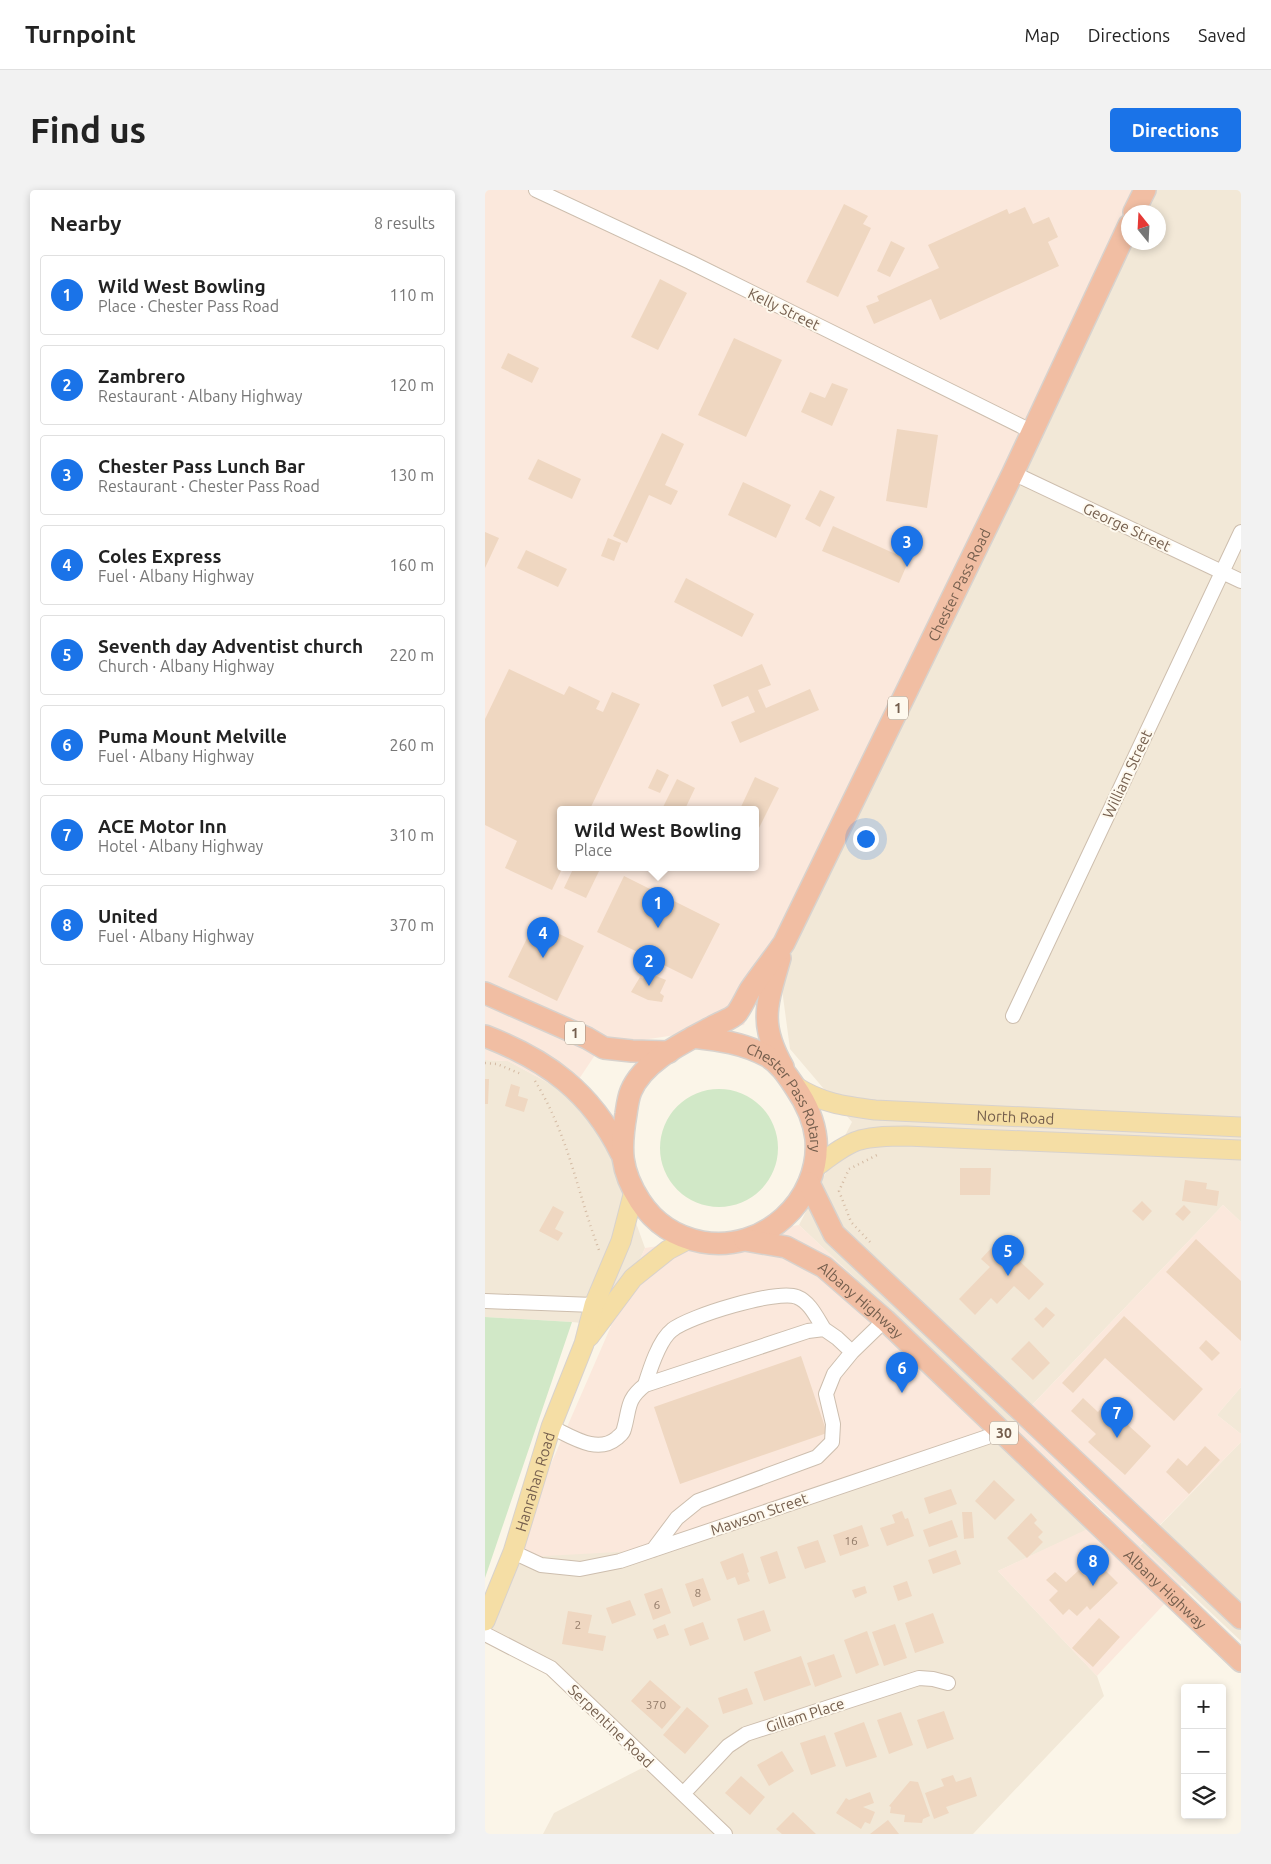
<!DOCTYPE html>
<html lang="en">
<head>
<meta charset="utf-8">
<style>
	body { margin:0; font-family:Ubuntu,sans-serif; background:#f2f2f2; color:#222 }
	.controls { position:absolute; right:15px; bottom:15px; display:grid; overflow:hidden; border-radius:5px; box-shadow:0 2px 8px #0003 }
	.controls button { width:45px; height:45px; display:grid; place-items:center; padding:0; border:0; border-bottom:1px solid #e0e0e0; background:#fff; color:#222; font:25px sans-serif }
	.compass { position:absolute; left:636px; top:15px; width:45px; height:45px; border-radius:50%; background:#fff; box-shadow:0 2px 8px #0003; rotate:342deg }
	.you { position:absolute; left:380px; top:648px; width:18px; height:18px; margin:-12px; border:4px solid #fff; border-radius:50%; background:#1a73e8; box-shadow:0 0 0 8px #1a73e833 }
	.badge { display:grid; place-items:center; width:32px; height:32px; border-radius:50%; background:#1a73e8; color:#fff; font-size:16px; font-weight:700 }
	.pin { position:absolute; translate:-50% -41px; filter:drop-shadow(0 1px 2px #0008) }
	.pin::after { content:''; position:absolute; top:26px; width:18px; height:15px; background:inherit; clip-path:polygon(0 0,100% 0,50% 100%) }
	.popup { position:absolute; left:72px; top:616px; width:202px; height:65px; box-sizing:border-box; display:grid; place-content:center; border-radius:5px; background:#fff; filter:drop-shadow(0 1px 4px #0005); font-size:16px; white-space:nowrap; color:#767676 }
	.popup b { font-size:19px; color:#222 }
	.popup::after { content:''; position:absolute; left:50%; top:100%; margin-left:-10px; border:10px solid transparent; border-top-color:#fff }
	.list { margin:0; padding:0; list-style:none }
	h2 { display:flex; justify-content:space-between; align-items:center; height:65px; margin:0; padding:0 20px; font-size:21px }
	h2 small { font-size:16px; font-weight:400; color:#767676 }
	.list li { display:grid; grid-template-columns:32px 1fr auto; gap:15px; align-items:center; box-sizing:border-box; height:80px; margin:0 10px 10px; padding:0 10px; border:1px solid #e0e0e0; border-radius:5px }
	.list b { display:block; font-size:19px; white-space:nowrap }
	.list p { margin:0; font-size:16px; white-space:nowrap; color:#767676 }
	.list em { font-size:16px; font-style:normal; color:#767676 }
	.icon { flex:none; width:28px; height:28px; fill:none; stroke:currentColor; stroke-width:2; stroke-linecap:round; stroke-linejoin:round }
	.map { position:relative; flex:none; width:756px; height:1644px; overflow:hidden; border-radius:5px }
	header { display:flex; align-items:center; gap:30px; box-sizing:border-box; height:70px; padding:0 25px; background:#fff; border-bottom:1px solid #e0e0e0 }
	header strong { font-size:24px }
	nav { display:flex; gap:28px; margin-inline-start:auto; font-size:18px }
	.intro { display:flex; align-items:center; justify-content:space-between; box-sizing:border-box; height:120px; padding:0 30px }
	h1 { margin:0; font-size:35px }
	.button { padding:12px 22px; border-radius:5px; background:#1a73e8; color:#fff; font-size:18px; font-weight:700 }
	main { display:flex; gap:30px; padding:0 30px }
	aside { flex:1; background:#fff; border-radius:5px; box-shadow:0 2px 8px #0003 }
	.map>svg:first-child { display:block }
	.residential { fill:#f2e8d7 }
	.commercial { fill:#fbe8dc; fill-rule:evenodd }
	.green { fill:#d1e8c7 }
	.building { fill:#efd7c1 }
	.lines { fill:none; stroke-linecap:round; stroke-linejoin:round }
	.minor-casing { stroke:#cdbeae; stroke-width:16 }
	.major-casing { stroke:#d8d2cd; stroke-width:21 }
	.highway-casing { stroke:#d8d2cd; stroke-width:24 }
	.path { stroke:#d4bba4; stroke-width:2.5; stroke-dasharray:1 4; stroke-linecap:butt }
	.minor { stroke:#fff; stroke-width:14 }
	.major { stroke:#f5dea5; stroke-width:19 }
	.highway { stroke:#f1bea3; stroke-width:21 }
	.labels { text-anchor:middle; dominant-baseline:central; stroke-width:4; stroke-linejoin:round; paint-order:stroke }
	.number-label { font-size:12px; fill:#937c6a }
	.shield { fill:#fef9ee; stroke:#9d8c7d; stroke-width:1 }
	.shield-label { font-size:14px; font-weight:bold; fill:#745e4d }
	.street-label { font-size:15px; fill:#745e4d; stroke:#fef9ee }
</style>
</head>
<body>
<header>
<strong>Turnpoint</strong>
<nav><a>Map</a><a>Directions</a><a>Saved</a></nav>
</header>
<div class="intro"><h1>Find us</h1><a class="button">Directions</a></div>
<main>
<aside>
<h2>Nearby<small>8 results</small></h2>
<ul class="list">
<li><span class="badge">1</span><div><b>Wild West Bowling</b><p>Place · Chester Pass Road</p></div><em>110 m</em></li>
<li><span class="badge">2</span><div><b>Zambrero</b><p>Restaurant · Albany Highway</p></div><em>120 m</em></li>
<li><span class="badge">3</span><div><b>Chester Pass Lunch Bar</b><p>Restaurant · Chester Pass Road</p></div><em>130 m</em></li>
<li><span class="badge">4</span><div><b>Coles Express</b><p>Fuel · Albany Highway</p></div><em>160 m</em></li>
<li><span class="badge">5</span><div><b>Seventh day Adventist church</b><p>Church · Albany Highway</p></div><em>220 m</em></li>
<li><span class="badge">6</span><div><b>Puma Mount Melville</b><p>Fuel · Albany Highway</p></div><em>260 m</em></li>
<li><span class="badge">7</span><div><b>ACE Motor Inn</b><p>Hotel · Albany Highway</p></div><em>310 m</em></li>
<li><span class="badge">8</span><div><b>United</b><p>Fuel · Albany Highway</p></div><em>370 m</em></li>
</ul>
</aside>
<div class="map">
<svg width="756" height="1644" viewBox="0 0 756 1644">
	<rect width="100%" height="100%" fill="#fbf5e8"/>
	<path class="residential" d="M659 0H756V1032L738 1015 527 1236 314 1035 367 932 305 859 290 747 643 31 644 52H674V22H648Z
		M0 870 23 871 84 904 123 955 160 1058 126 1136 87 1132 0 1127Z
		M756 1197V1244L732 1225Z
		M517 1242 626 1329 513 1381 612 1486 619 1506 488 1644H58L69 1623 165 1574 66 1478 0 1444 28 1362Z
		M756 1252V1451L655 1356Z"/>
	<path class="commercial" d="M0 0H659L290 747 259 835 116 856 84 904 23 871 0 870ZM76 619H270V677H76Z
		M738 1015 756 1032V1197L732 1225 756 1244V1252L655 1355 697 1395 612 1486 513 1381 626 1328 527 1236 168 1360 25 1368 160 1058 314 1035 520 1230 531 1232Z"/>
	<path class="green" d="M175 958a59 59 0 1 1 118 0a59 59 0 1 1-118 0Z
		M0 1127 87 1132 0 1388Z"/>
	<path class="building" d="M359 14 383 26 378 34 386 38 353 107 321 92Z
		M540 17 548 34 564 27 573 47 563 52 574 76 455 130 446 109 389 134 381 116 394 111 392 106 454 78 443 55 522 19 524 24Z
		M406 51 420 58 405 87 392 81Z
		M175 89 202 103 173 160 146 147Z
		M249 148 297 170 261 247 213 225Z
		M23 163 54 178 47 193 16 178Z
		M347 193 363 199 347 236 316 222 325 202 340 208Z
		M412 239 453 245 442 318 401 311Z
		M177 243 199 254 180 295 193 301 186 315 164 305 142 353 128 346Z
		M53 269 96 289 87 309 43 289Z
		M258 292 306 315 291 348 243 325Z
		M335 300 350 307 335 337 320 329Z
		M348 336 424 370 414 393 337 361Z
		M0 342 14 348 0 378Z
		M123 348 136 353 129 371 116 366Z
		M41 360 82 379 73 397 32 378Z
		M201 388 269 424 257 447 189 412Z
		M277 474 286 495 273 500 281 518 325 499 334 520 255 553 246 532 270 522 263 506 237 517 228 495Z
		M24 479 79 505 84 496 115 511 111 519 118 522 127 502 155 514 105 619H76V677H78L67 700 20 678 32 651 0 635V529Z
		M172 579 184 585 175 603 163 598Z
		M270 587 294 598 270 646V619H255Z
		M192 589 210 598 200 619H177Z
		M89 677H116L101 708 79 698Z
		M139 686 235 734 207 789 112 742Z
		M50 732 99 756 72 811 23 787Z
		M161 782 181 790 175 803 179 806 177 812 163 810 146 802 155 787 158 789Z
		M0 889H4L3 914H0Z
		M26 894 35 897 33 906 43 909 39 922 20 916Z
		M475 978H506L505 1005H475Z
		M700 990 722 993 721 999 734 1001 732 1016 697 1011Z
		M657 1011 667 1021 658 1031 647 1021Z
		M699 1015 706 1022 698 1031 690 1024Z
		M68 1016 79 1022 70 1039 78 1043 73 1051 54 1041Z
		M711 1049 756 1091V1151L681 1082Z
		M513 1051 559 1094 544 1110 529 1096 512 1114 506 1108 490 1125 474 1109 505 1077 496 1069Z
		M561 1117 570 1125 558 1138 549 1129Z
		M639 1126 718 1199 689 1231 620 1168 588 1203 577 1193Z
		M721 1150 735 1163 727 1171 714 1158Z
		M544 1151 565 1173 548 1190 526 1169Z
		M316 1166 342 1243 195 1294 169 1217Z
		M598 1208 613 1222 620 1214 666 1256 640 1285 603 1252 611 1244 586 1221Z
		M720 1256 735 1270 704 1304 681 1282 693 1268 702 1276Z
		M509 1290 530 1310 510 1330 490 1311Z
		M466 1299 472 1314 444 1324 439 1308Z
		M417 1321 420 1329 423 1328 429 1346 402 1356 395 1338 410 1333 407 1325Z
		M477 1322H487L489 1348 479 1349Z
		M546 1323 552 1330 549 1333 558 1342 553 1347 558 1352 542 1368 522 1348Z
		M467 1330 473 1347 444 1357 438 1340Z
		M377 1335 384 1356 355 1366 348 1345Z
		M333 1350 341 1372 320 1379 312 1357Z
		M471 1360 476 1374 448 1384 443 1370Z
		M292 1361 301 1388 284 1394 275 1367Z
		M258 1363 264 1382 262 1383 265 1391 253 1395 250 1387 242 1390 235 1372Z
		M613 1373 633 1393 605 1420 602 1416 592 1426 584 1419 578 1425 564 1410 573 1401 561 1390 570 1382 581 1392 594 1380 600 1386Z
		M218 1388 226 1410 208 1417 200 1394Z
		M422 1391 427 1406 413 1411 408 1396Z
		M380 1396 382 1403 370 1408 367 1400Z
		M177 1398 186 1423 168 1430 159 1404Z
		M145 1410 151 1425 127 1434 121 1418Z
		M279 1420 286 1441 259 1451 252 1429Z
		M83 1421 107 1425 103 1443 121 1446 118 1461 77 1454Z
		M448 1423 459 1453 430 1463 420 1433Z
		M614 1428 635 1447 608 1477 587 1458Z
		M218 1432 224 1449 205 1456 199 1439Z
		M180 1434 184 1445 172 1449 168 1439Z
		M410 1434 422 1468 399 1476 387 1442Z
		M382 1441 394 1475 371 1484 359 1450Z
		M349 1464 357 1487 330 1497 322 1473Z
		M316 1466 326 1495 279 1511 269 1482Z
		M165 1490 196 1517 177 1539 146 1511Z
		M262 1498 268 1514 238 1524 233 1508Z
		M202 1517 224 1536 200 1564 178 1545Z
		M459 1521 469 1549 442 1559 432 1530Z
		M416 1522 428 1555 404 1564 392 1530Z
		M379 1532 392 1567 361 1577 349 1543Z
		M340 1545 351 1576 326 1585 315 1553Z
		M297 1561 309 1581 284 1596 272 1575Z
		M468 1585 471 1592 486 1587 492 1606 461 1617 464 1623 449 1629 440 1603 459 1596 456 1589Z
		M256 1586 280 1607 265 1625 240 1603Z
		M425 1591 433 1592 445 1626 438 1629 437 1633 419 1632 420 1625 405 1623 406 1617 404 1616Z
		M385 1602 389 1613 378 1617 390 1622 385 1634 380 1632 376 1639 351 1623 361 1608 364 1610Z
		M308 1622 331 1644H297L291 1639Z
		M403 1630 414 1644H385Z"/>
	<g class="lines">
		<defs>
			<path id="minor" d="M51 0 205 72 546 241
				M528 283 756 391
				M528 826 756 342
				M0 1111 109 1115
				M160 1195C165 1179 174 1150 187 1140 204 1126 293 1099 312 1107 325 1112 332 1128 339 1139
				M66 1237C86 1246 112 1265 132 1248 135 1245 138 1244 139 1239 145 1218 141 1210 160 1195L323 1141 339 1139 352 1148 367 1162
				M168 1360 192 1328 213 1311 332 1267 347 1252 348 1234 341 1204 349 1184 367 1162 400 1130
				M28 1362 56 1375 95 1379 135 1371 517 1242
				M0 1444 66 1478 240 1644
				M198 1604 243 1556 261 1544 434 1488 448 1489 463 1493"/>
			<g id="major">
				<path id="s1" d="M310 896C336 913 359 916 390 920L756 937"/>
				<path d="M328 979C342 969 358 955 375 950 390 946 405 946 421 946L756 960"/>
				<path d="M104 1147 148 1088 183 1060 204 1049"/>
				<path id="s2" d="M0 1431 28 1362 66 1237 99 1154 109 1115 136 1051 149 1001"/>
			</g>
			<g id="highway">
				<path d="M649 22 660 0"/>
				<path d="M295 768C282 814 273 833 298 877"/>
				<path d="M0 803 102 848 119 858 147 861 184 862"/>
				<path d="M0 846C62 870 106 902 136 963"/>
				<path id="s3" d="M208 847C234 850 258 853 282 866 294 873 302 885 310 897 321 913 329 930 331 949 336 1011 278 1063 217 1052 191 1047 170 1034 155 1011 135 980 135 959 141 924 142 917 143 908 146 901 159 870 200 852 229 836 236 832 247 829 252 823 257 816 261 807 265 800 276 784 288 769 299 753L528 283 644 35"/>
				<path d="M324 993 349 1044 756 1428"/>
				<path id="s4" d="M260 1050 301 1057 339 1077 400 1130 756 1471"/>
			</g>
		</defs>
		<use href="#minor" class="minor-casing"/>
		<use href="#major" class="major-casing"/>
		<use href="#highway" class="highway-casing"/>
		<path class="path" d="M0 873 12 874 36 884
			M50 891C84 946 92 1002 114 1060
			M385 1052 366 1032 354 1001 364 979 394 964"/>
		<use href="#minor" class="minor"/>
		<use href="#major" class="major"/>
		<use href="#highway" class="highway"/>
	</g>
	<g class="labels">
		<g class="number-label">
			<text x="366" y="1350">16</text>
			<text x="213" y="1402">8</text>
			<text x="172" y="1414">6</text>
			<text x="93" y="1434">2</text>
			<text x="171" y="1514">370</text>
		</g>
		<g class="shield">
			<rect x="403" y="506.5" width="20" height="23" rx="4"/>
			<rect x="80" y="831.5" width="20" height="23" rx="4"/>
			<rect x="505" y="1231.5" width="28" height="23" rx="4"/>
		</g>
		<g class="shield-label">
			<text x="413" y="518">1</text>
			<text x="90" y="843">1</text>
			<text x="519" y="1243">30</text>
		</g>
		<g class="street-label">
			<text transform="translate(299 119) rotate(26)">Kelly Street</text>
			<text transform="translate(642 337) rotate(25)">George Street</text>
			<text stroke="none"><textPath href="#s3" startOffset="1160">Chester Pass Road</textPath></text>
			<text transform="translate(642 584) rotate(-65)">William Street</text>
			<text stroke="none"><textPath href="#s3" startOffset="122">Chester Pass Rotary</textPath></text>
			<text stroke="none"><textPath href="#s1" startOffset="225">North Road</textPath></text>
			<text stroke="none"><textPath href="#s4" startOffset="134">Albany Highway</textPath></text>
			<text stroke="none"><textPath href="#s2" startOffset="148">Hanrahan Road</textPath></text>
			<text transform="translate(274 1324) rotate(-19)">Mawson Street</text>
			<text stroke="none"><textPath href="#s4" startOffset="554">Albany Highway</textPath></text>
			<text transform="translate(320 1525) rotate(-18)">Gillam Place</text>
			<text transform="translate(126 1536) rotate(44)">Serpentine Road</text>
		</g>
	</g>
</svg>
<div class="controls">
<button>+</button>
<button>−</button>
<button><svg class="icon" aria-label="layers" viewBox="0 0 24 24"><path d="M12 4l9 5-9 5-9-5zM3 14l9 5 9-5"/></svg></button>
</div>
<svg class="compass" viewBox="-18 -18 36 36"><path d="M0-13l5 13h-10z" fill="#e53935"/><path d="M0 13l5-13h-10z" fill="#767676"/></svg>
<div class="you"></div>
<div class="pin badge" style="left:173px;top:738px">1</div>
<div class="popup"><b>Wild West Bowling</b>Place</div>
<div class="pin badge" style="left:164px;top:796px">2</div>
<div class="pin badge" style="left:422px;top:377px">3</div>
<div class="pin badge" style="left:58px;top:768px">4</div>
<div class="pin badge" style="left:523px;top:1086px">5</div>
<div class="pin badge" style="left:417px;top:1203px">6</div>
<div class="pin badge" style="left:632px;top:1248px">7</div>
<div class="pin badge" style="left:608px;top:1396px">8</div>
</div>
</main>
</body>
</html>
